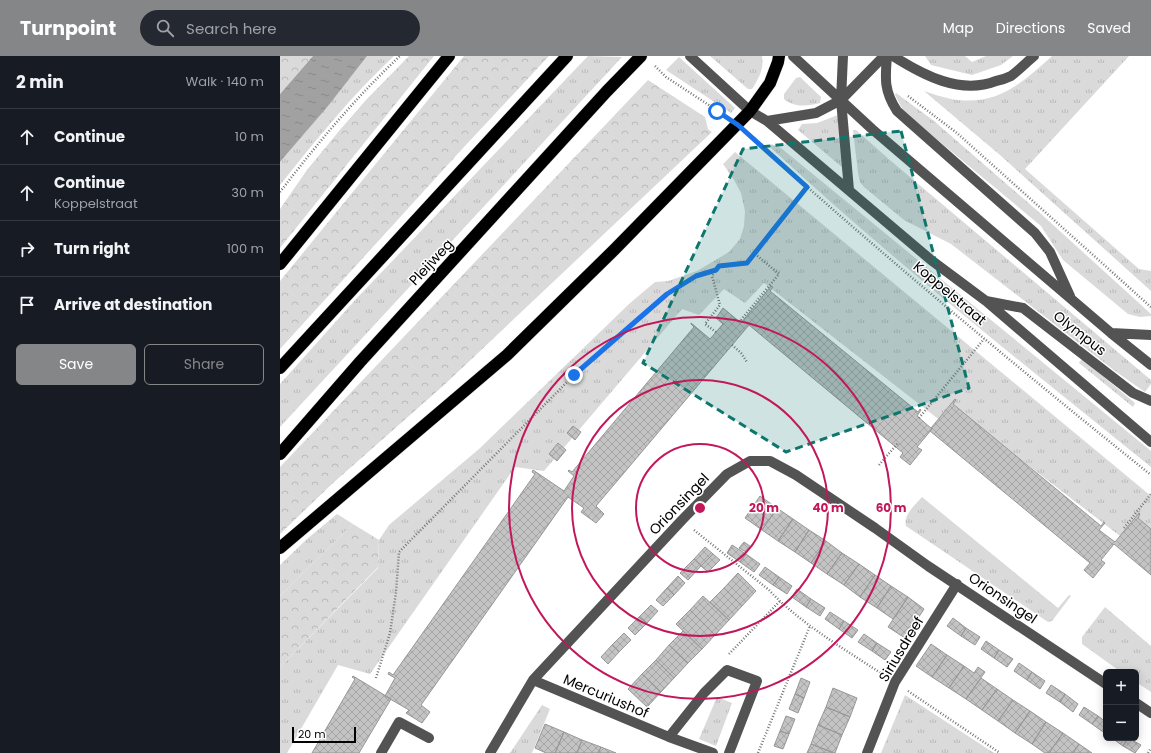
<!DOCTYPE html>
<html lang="en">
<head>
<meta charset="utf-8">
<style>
	body { margin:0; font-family:Poppins,sans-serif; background:#242831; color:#f1f3f6 }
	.controls { position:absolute; right:12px; bottom:12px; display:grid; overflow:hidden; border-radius:6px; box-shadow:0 2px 10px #0003 }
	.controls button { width:36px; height:36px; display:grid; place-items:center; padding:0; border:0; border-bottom:1px solid #363941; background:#171b24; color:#f1f3f6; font:20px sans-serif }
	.scale { position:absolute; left:12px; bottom:10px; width:64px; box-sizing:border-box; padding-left:4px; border:2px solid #000; border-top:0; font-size:11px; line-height:14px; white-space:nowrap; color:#000; -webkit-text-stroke:3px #fff; paint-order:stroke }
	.stop { position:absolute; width:12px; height:12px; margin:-9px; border:3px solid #1a73e8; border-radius:50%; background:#fff }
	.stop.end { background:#1a73e8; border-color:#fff; box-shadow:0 1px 4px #0008 }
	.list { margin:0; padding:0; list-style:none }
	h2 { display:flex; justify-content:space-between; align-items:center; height:52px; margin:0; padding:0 16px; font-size:17px }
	h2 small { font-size:13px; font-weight:400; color:#9ea1a6 }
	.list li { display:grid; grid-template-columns:26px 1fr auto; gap:12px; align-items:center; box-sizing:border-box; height:56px; padding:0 16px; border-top:1px solid #363941 }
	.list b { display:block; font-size:15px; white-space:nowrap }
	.list p { margin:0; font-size:13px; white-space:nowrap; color:#9ea1a6 }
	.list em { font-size:13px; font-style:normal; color:#9ea1a6 }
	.actions { display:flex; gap:8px; padding:12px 16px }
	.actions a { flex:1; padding:9px 0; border:1px solid #858687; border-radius:6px; text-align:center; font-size:14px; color:#858687 }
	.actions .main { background:#858687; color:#fff }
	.icon { flex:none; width:22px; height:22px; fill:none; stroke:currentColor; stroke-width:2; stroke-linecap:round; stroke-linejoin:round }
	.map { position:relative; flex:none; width:871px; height:697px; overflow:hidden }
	header { display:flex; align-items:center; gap:24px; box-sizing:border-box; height:56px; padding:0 20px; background:#858687; color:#fff }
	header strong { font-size:19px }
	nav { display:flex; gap:22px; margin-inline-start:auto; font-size:14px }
	.search { width:280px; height:36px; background:#242831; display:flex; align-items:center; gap:10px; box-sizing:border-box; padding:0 14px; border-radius:22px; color:#9ea1a6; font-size:15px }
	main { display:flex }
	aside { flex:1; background:#171b24 }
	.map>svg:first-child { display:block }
	.grass { fill:url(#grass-tufts) }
	.forest { fill:url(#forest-crowns) }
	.water { fill:url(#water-ripples) }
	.building { fill:url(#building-cross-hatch); stroke:#979797 }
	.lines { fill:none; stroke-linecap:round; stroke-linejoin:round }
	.highway-casing { stroke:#dbdbdb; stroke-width:13 }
	.path { stroke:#757575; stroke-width:2.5; stroke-dasharray:1 2; stroke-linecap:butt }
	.minor { stroke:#535353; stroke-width:10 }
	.highway { stroke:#000; stroke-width:12 }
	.route { stroke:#1a73e8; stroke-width:5 }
	.marked { fill:#0f766e; fill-opacity:0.2; stroke:#0f766e; stroke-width:3; stroke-dasharray:8 5; stroke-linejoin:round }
	.ring { fill:none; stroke:#c2185b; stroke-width:2 }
	.labels { text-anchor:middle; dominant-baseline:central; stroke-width:3; stroke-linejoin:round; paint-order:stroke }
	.street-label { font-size:14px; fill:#000; stroke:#fff }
	.centre { fill:#c2185b; stroke:#fff; stroke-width:2 }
	.ring-label { font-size:12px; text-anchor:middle; font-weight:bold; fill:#c2185b; stroke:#fff; stroke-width:3; stroke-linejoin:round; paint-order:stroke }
</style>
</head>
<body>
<header>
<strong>Turnpoint</strong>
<div class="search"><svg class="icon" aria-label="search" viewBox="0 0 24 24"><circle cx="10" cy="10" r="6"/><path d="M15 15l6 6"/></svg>Search here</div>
<nav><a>Map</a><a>Directions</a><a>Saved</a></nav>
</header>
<main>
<aside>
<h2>2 min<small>Walk · 140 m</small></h2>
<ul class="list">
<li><svg class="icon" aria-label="ahead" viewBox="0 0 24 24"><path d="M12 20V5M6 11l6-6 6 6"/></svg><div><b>Continue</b></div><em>10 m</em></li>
<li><svg class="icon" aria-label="ahead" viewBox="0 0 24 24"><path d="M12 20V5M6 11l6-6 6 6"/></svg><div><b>Continue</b><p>Koppelstraat</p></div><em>30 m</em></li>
<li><svg class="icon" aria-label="right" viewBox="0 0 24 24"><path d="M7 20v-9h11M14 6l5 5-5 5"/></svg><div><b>Turn right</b></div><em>100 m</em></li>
<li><svg class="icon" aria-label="arrive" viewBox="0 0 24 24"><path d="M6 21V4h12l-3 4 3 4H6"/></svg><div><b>Arrive at destination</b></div></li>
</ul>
<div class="actions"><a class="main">Save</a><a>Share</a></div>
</aside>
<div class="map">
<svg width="871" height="697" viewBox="0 0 871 697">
	<defs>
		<pattern id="grass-tufts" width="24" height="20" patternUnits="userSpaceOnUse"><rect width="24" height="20" fill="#dadada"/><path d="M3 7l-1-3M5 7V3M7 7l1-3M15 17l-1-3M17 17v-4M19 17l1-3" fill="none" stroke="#b9b9b9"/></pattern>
		<pattern id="forest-crowns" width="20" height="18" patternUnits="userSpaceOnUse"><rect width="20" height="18" fill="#dadada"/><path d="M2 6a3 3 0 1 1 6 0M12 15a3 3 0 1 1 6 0" fill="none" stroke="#b9b9b9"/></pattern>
		<pattern id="water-ripples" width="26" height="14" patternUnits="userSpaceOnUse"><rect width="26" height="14" fill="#a1a1a1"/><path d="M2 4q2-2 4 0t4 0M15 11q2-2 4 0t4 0" fill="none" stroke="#898989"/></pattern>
		<pattern id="building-cross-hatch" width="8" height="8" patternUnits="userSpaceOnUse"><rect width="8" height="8" fill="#c3c3c3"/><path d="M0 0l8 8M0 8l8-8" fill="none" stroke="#a6a6a6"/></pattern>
	</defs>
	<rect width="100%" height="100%" fill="#fff"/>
	<path class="grass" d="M87 0H114C72 39 36 84 0 129V106L29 72Z
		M308 0 342 1 0 371V328L77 242Z
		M430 0H482C484 13 479 22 472 33H468Z
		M645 0H685L692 6 706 0H733L721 9 692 19 651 9Z
		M772 0H849L745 113 859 213 871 215V235L720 99 644 35C653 38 662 41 671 43 716 51 741 28 772 0Z
		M399 1 455 52 451 57 386 14Z
		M520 21 541 41 540 47C529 50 514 52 504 43V38L516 22Z
		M616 37 654 65 760 157 871 258V260L860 261 848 258 783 204 761 170 624 56 615 39Z
		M558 59 563 112 518 74 522 68 537 67Z
		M573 74H576L611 105 871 324V328L865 336 835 315 671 188 624 164 584 131 580 126 578 117Z
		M491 88 501 92 871 395V411C742 307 612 204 490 91Z
		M455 96 871 440V476L840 480 679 356 666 369 484 227 465 247 444 233 419 259 402 253 264 415 235 411 90 618 58 609 7 697H0V611L98 512 99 484 109 469 199 393 349 248 375 226 388 225 417 215 449 196 460 183 464 170 465 155 461 137 454 124 443 108Z
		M802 303 855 347 853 351 799 307Z
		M642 441 778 552 789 539 791 540 772 565 768 566 626 470C623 459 635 449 642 441Z
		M57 458 73 468 0 540V509L27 483Z
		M825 551 871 590V636L856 626V616H841L802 588V581Z
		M625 639 714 697H601Z
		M437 641 452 647 436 690 419 683Z
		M262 649 270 653 252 697H230Z"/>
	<path class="forest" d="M0 0H33L0 38Z
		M129 0H154L0 192V153L27 114 59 75 86 44Z
		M184 0H269L184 91 0 293V225Z
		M368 24 425 61 428 73 432 76 163 330 53 427 0 478V411Z
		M73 468 99 484 98 511 0 611V540Z"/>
	<path class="water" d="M33 0H87L48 50 0 106V38Z"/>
	<path class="building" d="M491 230 493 231 490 235 638 356 640 353 641 354 637 360 652 373 637 391 642 394 630 409 620 401 623 397 469 269 316 450 324 458 316 467 301 456 304 452 288 441 141 649 150 656 142 667 126 657 129 654 105 640 115 622 108 618 109 616 113 619 255 418 252 416 253 414 284 435 294 420 288 415 289 414 292 416 414 271 411 268V267L430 283 443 268 436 262 443 252 461 267Z
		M675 343 676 344 673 348 821 470 824 466 825 467 819 474 835 486 859 457 860 458 858 462 871 473V519L834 488 821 504 825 507 813 522 804 514 810 507 650 375 652 373 651 372Z
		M293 370 301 376 295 384 287 377Z
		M278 387 286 394 277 405 269 398Z
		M480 440 497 452 482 474 465 462Z
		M497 452 513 463 498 485 482 474Z
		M513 463 529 474 515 496 498 485Z
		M529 474 546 485 531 507 515 496Z
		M546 485 562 497 547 518 531 507Z
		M464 486 470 490 466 496 459 492Z
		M452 489 466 498 460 506 447 497Z
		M425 491 433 498 421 510 414 503Z
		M562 497 579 508 564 529 547 518Z
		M433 498 440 504 428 516 421 510Z
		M466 498 480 508 474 516 460 506Z
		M414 503 421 510 408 524 400 517Z
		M579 508 595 519 580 541 564 529Z
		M485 511 499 521 493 529 479 519Z
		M458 517 476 535 462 550 444 532Z
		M595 519 611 530 597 552 580 541Z
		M398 520 405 527 394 539 387 532Z
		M499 521 512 530 507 538 493 529Z
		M611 530 628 541 613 563 597 552Z
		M387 532 394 539 383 550 376 544Z
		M444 532 462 550 449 564 430 546Z
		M517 533 531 543 526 551 512 541Z
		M423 540 449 564 435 579 410 554Z
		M628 541 644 553 625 582 608 571Z
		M531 543 545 552 540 560 526 551Z
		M371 549 378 555 367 567 359 561Z
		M410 554 435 579 422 593 396 568Z
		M550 556 564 565 559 573 545 563Z
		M359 561 367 567 355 579 348 572Z
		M673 562 686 572 681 580 667 570Z
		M564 565 578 574 572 582 559 573Z
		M686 572 700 581 695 589 681 580Z
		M403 575 422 593 408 607 389 589Z
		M344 577 351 584 339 596 332 589Z
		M584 578 597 587 592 595 578 586Z
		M706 585 719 594 714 602 701 593Z
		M597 587 611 596 605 604 592 595Z
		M651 588 667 599 652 621 636 610Z
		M332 589 339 596 328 608 321 601Z
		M389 589 408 607 394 622 376 604Z
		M719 594 733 603 727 611 714 602Z
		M667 599 684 610 669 632 652 621Z
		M376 604 394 622 381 636 362 618Z
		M739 607 752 616 747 624 734 615Z
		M684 610 694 617 698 611 705 616 686 643 669 632Z
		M752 616 765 625 760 633 747 624Z
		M362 618 381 636 367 651 348 633Z
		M73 620 111 643 79 697H32L75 623 72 621Z
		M521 622 530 626 524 642 515 638Z
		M701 622 717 633 702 654 686 643Z
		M771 629 785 638 780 646 766 637Z
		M553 632 577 642 570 661 546 651Z
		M717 633 733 644 718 665 702 654Z
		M515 638 524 642 518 657 509 653Z
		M785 638 798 648 793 656 780 646Z
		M733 644 750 655 735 677 718 665Z
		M546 651 570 661 562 679 538 669Z
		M804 651 818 660 812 668 799 659Z
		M750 655 766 666 752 688 735 677Z
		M506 660 515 663 509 678 500 675Z
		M818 660 826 666V678L812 668Z
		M766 666 783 677 769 697H765L752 688Z
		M265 668 284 676 275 697H266L255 692Z
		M538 669 562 679 555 697 531 688Z
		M500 675 509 678 503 693 494 690Z
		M284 676 302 684 297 697H275Z
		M783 677 799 688 793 697H769Z
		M832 682H848L843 690Z
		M848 682 861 689 855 697 843 690Z
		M302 684 321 691 318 697H297Z
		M531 688 553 697H527Z
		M799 688 812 697H793Z
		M321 691 336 697H318Z"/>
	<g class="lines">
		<defs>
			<path id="highway" d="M0 208 169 0
				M0 312 287 0
				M0 398 80 306 327 35 361 0
				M0 492 227 299 334 194 470 55 490 27 498 6 499 0"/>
		</defs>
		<use href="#highway" class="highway-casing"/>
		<path class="path" d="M375 10 386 21 444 59
			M628 40 677 77 871 251
			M470 80C600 197 734 309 871 419
			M0 136C37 88 76 41 120 0
			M461 264 499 218 474 197
			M436 276 425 268 440 249 432 220 439 210 467 207 527 131
			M452 289 461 297 467 306
			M639 362 704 283
			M599 409 618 387
			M844 472 871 438
			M414 474 489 534C521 568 563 592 602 618
			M449 598 500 545
			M96 622 110 577 116 536 119 496 294 319 387 238 416 220 437 214
			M628 635 720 697
			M478 697 530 570
			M868 697 871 692"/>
		<path class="minor" d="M410 0 470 55 487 65 651 204 706 245 871 386
			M513 0 592 73 831 277 871 309
			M563 0 561 44 569 134
			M607 0C605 23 604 35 617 55L755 177 770 196 790 240
			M613 0C643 19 680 39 716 25 721 24 727 22 731 20 739 14 747 6 754 0
			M487 65 536 57 561 44 604 0
			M706 245 743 252 853 337 871 345
			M831 277 871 279
			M253 624 389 681 433 697
			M856 647 871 657
			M389 681 424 637 447 614 477 625 449 697
			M101 697 119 666 149 682
			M210 697 253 624 402 464 447 418 470 405H490L516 419 595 472 648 510 826 628
			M587 697 615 626 677 528"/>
		<use href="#highway" class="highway"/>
	</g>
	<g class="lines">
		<path class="route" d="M294 319 387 238 416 220 436 214 439 210 467 207 527 131 458 69 437 55"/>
	</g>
	<path class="marked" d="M621 75 689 332 506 396 363 307 463 93Z"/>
	<g class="ring">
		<circle cx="420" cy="452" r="64"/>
		<circle cx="420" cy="452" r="128"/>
		<circle cx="420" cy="452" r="191"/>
	</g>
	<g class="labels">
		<g class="street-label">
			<text transform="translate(151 206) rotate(-47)">Pleijweg</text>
			<text transform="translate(670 237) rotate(40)">Koppelstraat</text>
			<text transform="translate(800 277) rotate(38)">Olympus</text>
			<text transform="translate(399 448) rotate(-46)">Orionsingel</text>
			<text transform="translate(723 542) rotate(34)">Orionsingel</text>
			<text transform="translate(621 593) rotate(-59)">Siriusdreef</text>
			<text transform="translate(326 640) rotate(23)">Mercuriushof</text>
		</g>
	</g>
	<circle cx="420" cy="452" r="6" class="centre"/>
	<g class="ring-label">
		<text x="484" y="456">20 m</text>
		<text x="548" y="456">40 m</text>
		<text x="611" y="456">60 m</text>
	</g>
</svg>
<div class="controls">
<button>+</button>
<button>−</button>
</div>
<div class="scale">20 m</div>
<div class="stop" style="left:437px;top:55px"></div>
<div class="stop end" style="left:294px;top:319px"></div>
</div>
</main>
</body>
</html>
